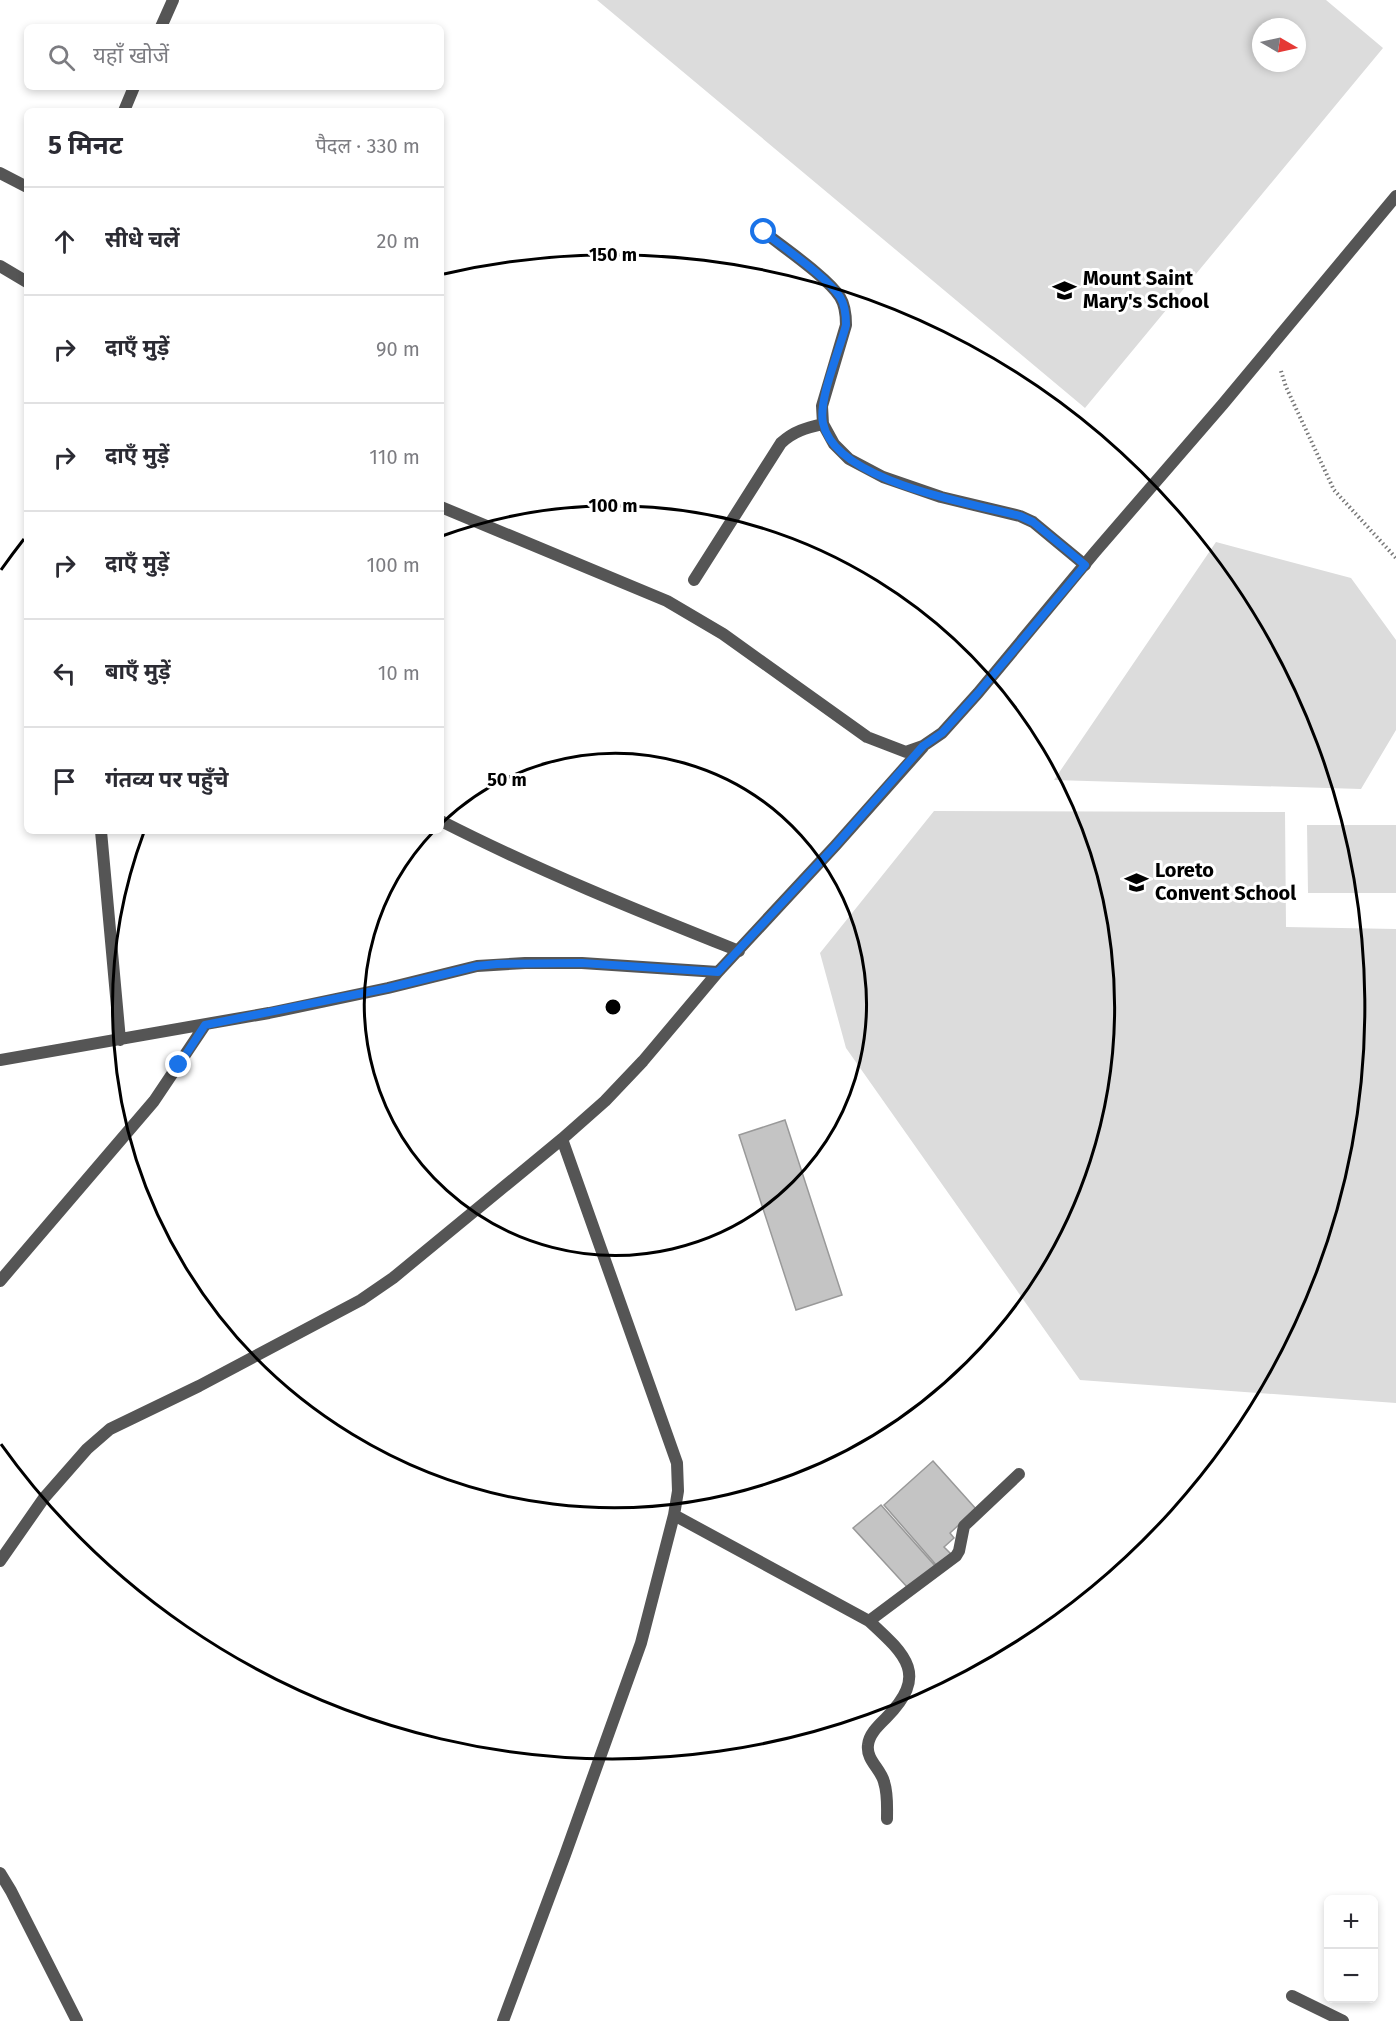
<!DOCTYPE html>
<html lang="hi">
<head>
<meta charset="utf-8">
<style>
	body { margin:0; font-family:"Fira Sans","Noto Sans Devanagari",sans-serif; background:#f7f7f7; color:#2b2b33 }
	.controls { position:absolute; right:18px; bottom:18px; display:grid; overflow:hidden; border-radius:9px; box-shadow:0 3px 9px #0003 }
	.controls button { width:54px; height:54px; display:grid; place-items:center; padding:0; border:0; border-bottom:2px solid #e1e1e2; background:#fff; color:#2b2b33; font:30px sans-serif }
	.compass { position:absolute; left:1252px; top:18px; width:54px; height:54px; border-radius:50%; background:#fff; box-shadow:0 3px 9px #0003; rotate:99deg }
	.stop { position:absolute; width:18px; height:18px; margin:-14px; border:4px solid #1a73e8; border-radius:50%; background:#fff }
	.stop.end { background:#1a73e8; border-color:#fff; box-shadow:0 2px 6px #0008 }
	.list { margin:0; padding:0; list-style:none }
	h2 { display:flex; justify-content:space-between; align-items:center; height:78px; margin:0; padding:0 24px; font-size:26px }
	h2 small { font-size:20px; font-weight:400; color:#7c7c81 }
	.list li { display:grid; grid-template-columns:39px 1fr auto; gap:18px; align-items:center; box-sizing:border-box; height:108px; padding:0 24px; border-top:2px solid #e1e1e2 }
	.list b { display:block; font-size:22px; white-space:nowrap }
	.list em { font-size:20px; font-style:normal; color:#7c7c81 }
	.icon { flex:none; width:33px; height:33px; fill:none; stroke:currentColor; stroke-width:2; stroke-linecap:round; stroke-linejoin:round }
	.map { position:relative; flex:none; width:1396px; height:2021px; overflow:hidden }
	.search { position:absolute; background:#fff; box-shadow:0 3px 9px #0003; left:24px; top:24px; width:420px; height:66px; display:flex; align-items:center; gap:15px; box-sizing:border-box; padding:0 21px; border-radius:9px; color:#7c7c81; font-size:22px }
	.panel { position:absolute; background:#fff; box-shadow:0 3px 9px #0003; left:24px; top:108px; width:420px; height:726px; border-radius:9px }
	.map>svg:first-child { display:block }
	.green { fill:#dcdcdc; fill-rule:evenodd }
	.building { fill:#c4c4c4; stroke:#999; stroke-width:1.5 }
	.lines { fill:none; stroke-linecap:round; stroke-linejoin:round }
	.path { stroke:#777; stroke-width:4; stroke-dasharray:1.5 3; stroke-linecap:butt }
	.service { stroke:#555; stroke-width:12 }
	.minor { stroke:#555; stroke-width:12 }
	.route { stroke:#1a73e8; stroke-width:8 }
	.ring { fill:none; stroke:#000; stroke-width:3 }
	.labels { text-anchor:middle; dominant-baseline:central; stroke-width:6; stroke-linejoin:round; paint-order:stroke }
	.poi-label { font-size:20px; font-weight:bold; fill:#000; stroke:#fff; text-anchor:start }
	.centre { fill:#000; stroke:#fff; stroke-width:3 }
	.ring-label { font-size:18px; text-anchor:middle; font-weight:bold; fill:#000; stroke:#fff; stroke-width:6; stroke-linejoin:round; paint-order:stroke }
</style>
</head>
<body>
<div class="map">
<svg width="1396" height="2021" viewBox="0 0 1396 2021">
	<rect width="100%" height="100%" fill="#fff"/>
	<path class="green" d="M597 0H1326L1383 48 1085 408ZM1261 27H1297V63H1261Z
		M1216 542 1351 578 1396 640V730L1361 789 1054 780Z
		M934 811 1285 812 1286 927 1396 929V1403L1080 1380 846 1048 820 953Z
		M1307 825H1396V893H1308Z"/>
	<path class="building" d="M785 1120 842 1295 796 1310 739 1135Z
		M933 1461 976 1509 950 1533 954 1538 944 1547 951 1554 938 1567 884 1505Z
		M881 1505 936 1567 908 1588 853 1528Z"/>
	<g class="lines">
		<path class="path" d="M1281 371 1286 387 1334 490 1396 558"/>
		<path class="service" d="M764 232C784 248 827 277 840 297 845 305 846 315 846 325L822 406 823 424 834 444 849 459 883 477 941 497 1020 516 1033 522 1085 565
			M694 580 781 443C794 431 806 428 823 424
			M1292 1996 1343 2021"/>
		<path class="minor" d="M161 27 173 0
			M124 111 134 87
			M0 173 27 187
			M0 266 27 282
			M441 507 667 601 723 634 867 737 906 752 923 746 942 733 978 693 1095 552 1223 404 1396 196
			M441 821C537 870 638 911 739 951
			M101 831 120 1040
			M0 1060 269 1013 388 988 477 966 525 963H582L718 972
			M0 1281 154 1101 205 1025
			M674 1515 869 1621
			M0 1561 44 1498 87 1449 110 1429 199 1386 361 1300 393 1278 562 1139 605 1101 643 1061 718 972 835 846 923 747
			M887 1819C887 1807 888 1794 884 1782 881 1769 866 1760 868 1745 869 1734 879 1725 886 1718 929 1675 906 1655 869 1621L956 1556 959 1551 964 1526 1019 1474
			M0 1873 11 1891 77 2021
			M503 2021 565 1855 641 1643 674 1515 678 1491 677 1463 562 1139"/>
	</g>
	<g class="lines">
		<path class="route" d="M179 1065 205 1025 388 988 477 966 497 964 582 963 718 972 835 846 923 746 942 733 978 693 1085 565 1033 522 1020 516C971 503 835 482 823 423 818 400 840 349 846 325 846 315 845 305 840 297 827 277 784 248 764 232"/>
	</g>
	<g class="ring">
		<path d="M442 823A251 251 0 1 1 434 831"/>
		<path d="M442 536A501 501 0 1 1 144 832"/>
		<path d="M1 570A752 752 0 0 1 24 539M444 274A752 752 0 1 1 1 1444"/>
	</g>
	<defs>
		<symbol id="school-bare" viewBox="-9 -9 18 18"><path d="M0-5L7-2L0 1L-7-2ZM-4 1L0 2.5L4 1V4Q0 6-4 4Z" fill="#000" stroke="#fff" stroke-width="2.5" paint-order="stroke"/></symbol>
	</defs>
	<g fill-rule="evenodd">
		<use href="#school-bare" x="1048" y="274" width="33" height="33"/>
		<use href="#school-bare" x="1120" y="866" width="33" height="33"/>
	</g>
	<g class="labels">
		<g class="poi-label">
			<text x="1083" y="278">Mount Saint<tspan x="1083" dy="23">Mary's School</tspan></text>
			<text x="1155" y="870">Loreto<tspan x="1155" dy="23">Convent School</tspan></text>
		</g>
	</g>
	<circle cx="613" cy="1007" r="9" class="centre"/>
	<g class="ring-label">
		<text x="613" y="261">150 m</text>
		<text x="613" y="512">100 m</text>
		<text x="507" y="786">50 m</text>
	</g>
</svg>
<div class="controls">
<button>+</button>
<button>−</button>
</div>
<svg class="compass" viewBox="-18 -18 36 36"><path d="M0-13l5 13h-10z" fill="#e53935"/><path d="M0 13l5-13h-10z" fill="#7c7c81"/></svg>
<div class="stop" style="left:764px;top:232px"></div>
<div class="stop end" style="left:179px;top:1065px"></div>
<div class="search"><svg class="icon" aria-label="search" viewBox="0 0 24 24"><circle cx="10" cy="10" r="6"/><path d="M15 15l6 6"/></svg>यहाँ खोजें</div>
<section class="panel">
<h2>5 मिनट<small>पैदल · 330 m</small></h2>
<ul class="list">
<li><svg class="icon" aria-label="ahead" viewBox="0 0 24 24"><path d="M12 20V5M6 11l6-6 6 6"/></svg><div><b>सीधे चलें</b></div><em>20 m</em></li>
<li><svg class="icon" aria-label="right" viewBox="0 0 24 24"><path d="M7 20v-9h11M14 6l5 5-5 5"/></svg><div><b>दाएँ मुड़ें</b></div><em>90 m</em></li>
<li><svg class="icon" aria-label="right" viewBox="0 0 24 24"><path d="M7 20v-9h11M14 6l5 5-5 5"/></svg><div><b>दाएँ मुड़ें</b></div><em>110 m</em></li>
<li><svg class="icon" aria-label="right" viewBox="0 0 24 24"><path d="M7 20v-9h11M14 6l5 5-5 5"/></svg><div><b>दाएँ मुड़ें</b></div><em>100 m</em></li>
<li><svg class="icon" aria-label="left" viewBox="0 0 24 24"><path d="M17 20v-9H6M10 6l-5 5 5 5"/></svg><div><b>बाएँ मुड़ें</b></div><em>10 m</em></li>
<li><svg class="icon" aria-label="arrive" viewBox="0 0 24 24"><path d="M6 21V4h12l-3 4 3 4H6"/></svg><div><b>गंतव्य पर पहुँचे</b></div></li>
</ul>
</section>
</div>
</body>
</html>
